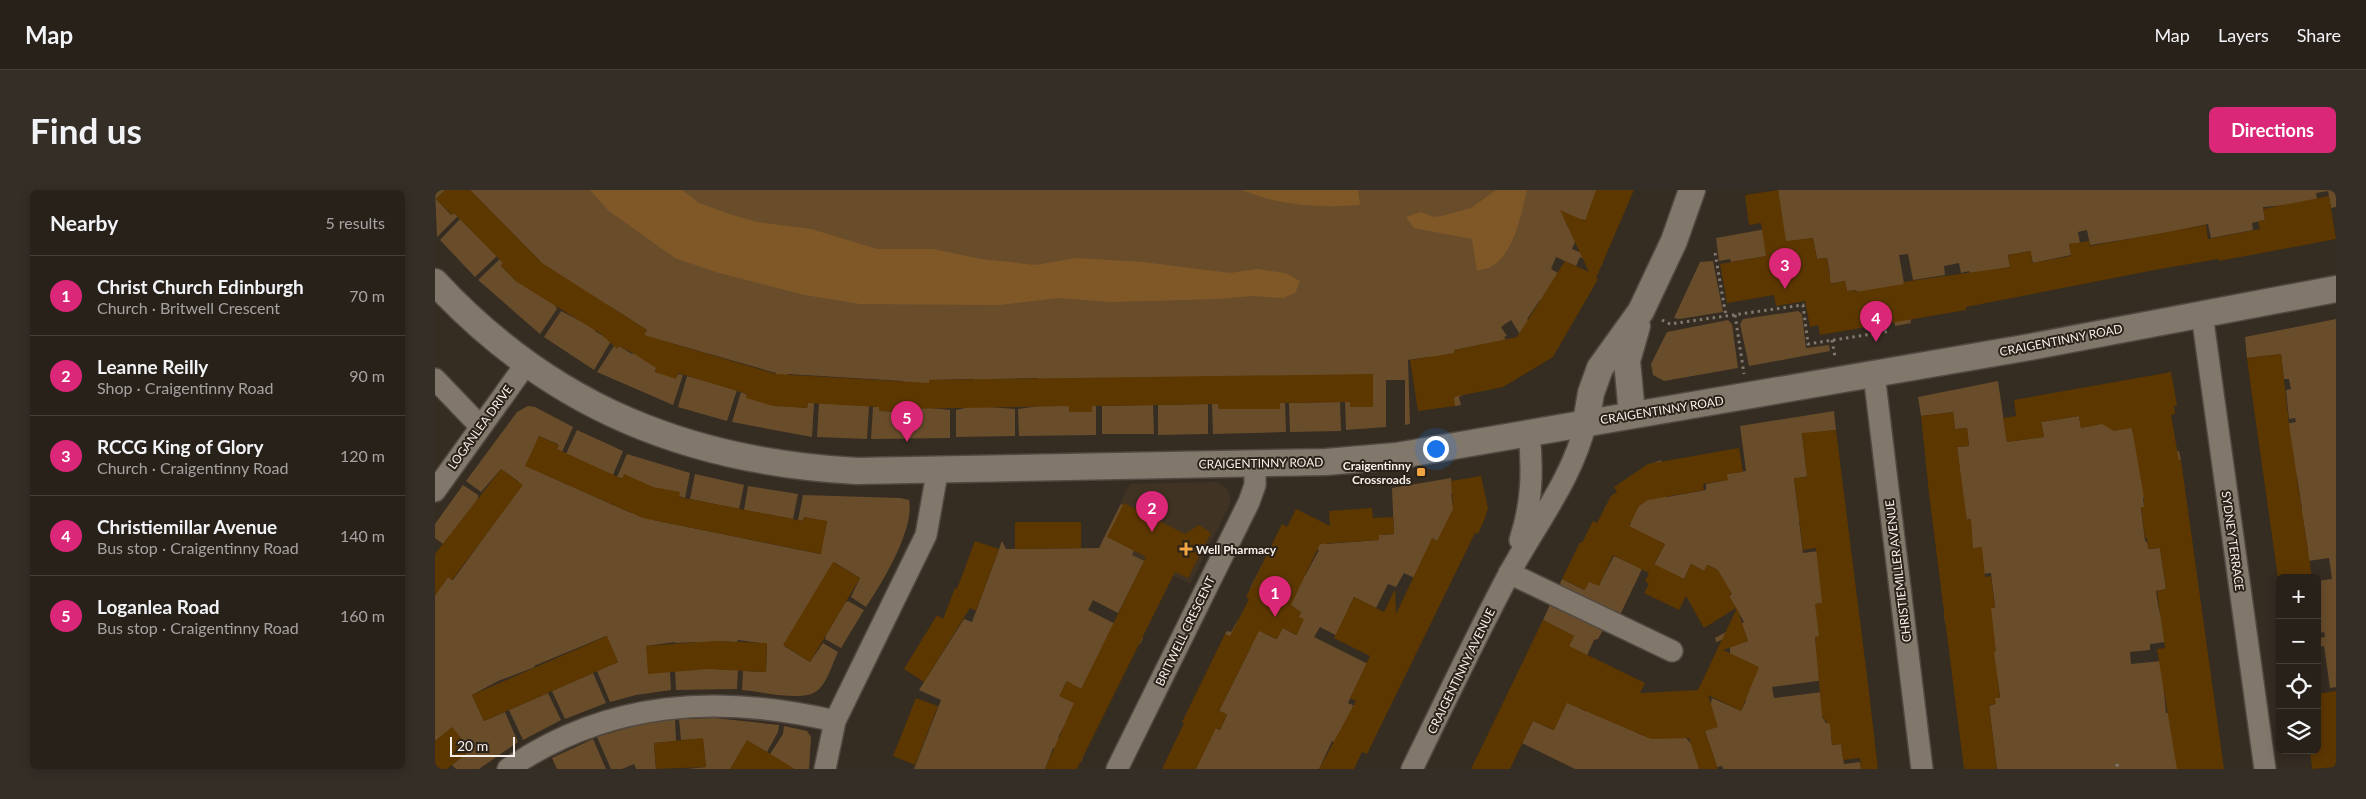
<!DOCTYPE html>
<html lang="en">
<head>
<meta charset="utf-8">
<style>
	body { margin:0; font-family:Lato,sans-serif; background:#342e27; color:#f1f3f6 }
	.controls { position:absolute; right:15px; bottom:15px; display:grid; overflow:hidden; border-radius:8px; box-shadow:0 2px 12px #0003 }
	.controls button { width:45px; height:45px; display:grid; place-items:center; padding:0; border:0; border-bottom:1px solid #443e39; background:#28211a; color:#f1f3f6; font:25px sans-serif }
	.scale { position:absolute; left:15px; bottom:12px; width:65px; box-sizing:border-box; padding-left:5px; border:2px solid #f7f0ea; border-top:0; font-size:14px; line-height:18px; white-space:nowrap; color:#f7f0ea; -webkit-text-stroke:4px #2b2219; paint-order:stroke }
	.you { position:absolute; left:1000px; top:258px; width:18px; height:18px; margin:-12px; border:4px solid #fff; border-radius:50%; background:#1a73e8; box-shadow:0 0 0 8px #1a73e833 }
	.badge { display:grid; place-items:center; width:32px; height:32px; border-radius:50%; background:#db2777; color:#fff; font-size:16px; font-weight:700 }
	.pin { position:absolute; translate:-50% -41px; filter:drop-shadow(0 1px 2px #0008) }
	.pin::after { content:''; position:absolute; top:26px; width:18px; height:15px; background:inherit; clip-path:polygon(0 0,100% 0,50% 100%) }
	.list { margin:0; padding:0; list-style:none }
	h2 { display:flex; justify-content:space-between; align-items:center; height:65px; margin:0; padding:0 20px; font-size:21px }
	h2 small { font-size:16px; font-weight:400; color:#a5a3a2 }
	.list li { display:grid; grid-template-columns:32px 1fr auto; gap:15px; align-items:center; box-sizing:border-box; height:80px; padding:0 20px; border-top:1px solid #443e39 }
	.list b { display:block; font-size:19px; white-space:nowrap }
	.list p { margin:0; font-size:16px; white-space:nowrap; color:#a5a3a2 }
	.list em { font-size:16px; font-style:normal; color:#a5a3a2 }
	.icon { flex:none; width:28px; height:28px; fill:none; stroke:currentColor; stroke-width:2; stroke-linecap:round; stroke-linejoin:round }
	.map { position:relative; flex:none; width:1901px; height:579px; overflow:hidden; border-radius:8px }
	header { display:flex; align-items:center; gap:30px; box-sizing:border-box; height:70px; padding:0 25px; background:#28211a; border-bottom:1px solid #443e39 }
	header strong { font-size:24px }
	nav { display:flex; gap:28px; margin-inline-start:auto; font-size:18px }
	.intro { display:flex; align-items:center; justify-content:space-between; box-sizing:border-box; height:120px; padding:0 30px }
	h1 { margin:0; font-size:35px }
	.button { padding:12px 22px; border-radius:8px; background:#db2777; color:#fff; font-size:18px; font-weight:700 }
	main { display:flex; gap:30px; padding:0 30px }
	aside { flex:1; background:#28211a; border-radius:8px; box-shadow:0 2px 12px #0003 }
	.map>svg:first-child { display:block }
	.built { fill:#413324 }
	.green { fill:#694d2b }
	.forest { fill:#805827 }
	.building { fill:#5c3700 }
	.lines { fill:none; stroke-linecap:round; stroke-linejoin:round }
	.minor-casing { stroke:#514941; stroke-width:24 }
	.tertiary-casing { stroke:#514941; stroke-width:29 }
	.path { stroke:#817970; stroke-width:3; stroke-dasharray:2.5 4; stroke-linecap:butt }
	.minor { stroke:#82776b; stroke-width:21 }
	.tertiary { stroke:#82776b; stroke-width:26 }
	.poi-dot { fill:#f2a541; stroke:#2b2219; stroke-width:2 }
	.labels { text-anchor:middle; dominant-baseline:central; stroke-width:4; stroke-linejoin:round; paint-order:stroke }
	.street-label { font-size:12px; fill:#f7f0ea; stroke:#2b2219 }
	.poi-label { font-size:12px; font-weight:bold; fill:#f7f0ea; stroke:#2b2219; text-anchor:end }
</style>
</head>
<body>
<header>
<strong>Map</strong>
<nav><a>Map</a><a>Layers</a><a>Share</a></nav>
</header>
<div class="intro"><h1>Find us</h1><a class="button">Directions</a></div>
<main>
<aside>
<h2>Nearby<small>5 results</small></h2>
<ul class="list">
<li><span class="badge">1</span><div><b>Christ Church Edinburgh</b><p>Church · Britwell Crescent</p></div><em>70 m</em></li>
<li><span class="badge">2</span><div><b>Leanne Reilly</b><p>Shop · Craigentinny Road</p></div><em>90 m</em></li>
<li><span class="badge">3</span><div><b>RCCG King of Glory</b><p>Church · Craigentinny Road</p></div><em>120 m</em></li>
<li><span class="badge">4</span><div><b>Christiemillar Avenue</b><p>Bus stop · Craigentinny Road</p></div><em>140 m</em></li>
<li><span class="badge">5</span><div><b>Loganlea Road</b><p>Bus stop · Craigentinny Road</p></div><em>160 m</em></li>
</ul>
</aside>
<div class="map">
<svg width="1901" height="579" viewBox="0 0 1901 579">
	<rect width="100%" height="100%" fill="#352c22"/>
	<path class="built" d="M781 292 791 298 796 306 794 316 755 394 667 350 695 294Z"/>
	<path class="green" d="M0 0H10L1 9 16 25 19 23 23 26 2 47Z
		M35 0H1161L1188 23 1186 29 1170 23 1164 36 1150 30 1133 27 1131 32 1132 36 1144 42 1137 59 1168 72 1166 77 1145 67 1141 76 1121 67 1116 79 1123 83 1111 114 1105 110 1092 129 1099 134 1098 138 1125 155 1117 166 1086 146 1076 130 1066 137 1072 146 1069 147 1074 154 1080 190 1074 193 1049 154 1019 160 1028 205 1024 207 1026 215 1020 216 994 167 973 170 975 234 970 235V190H951V237L911 240 910 212H915L916 217 938 216V185L821 187 822 219H844L845 213H850L851 242 778 244 777 214H783L784 219H806L805 186 633 190 634 222H656L657 216H661V245L584 246 583 219 604 216 603 188 558 189V194L540 195 539 189 494 190 495 218 515 220V248L436 249 438 217H444V221L466 222 468 191 353 184 351 216 372 218 373 213H379L377 247 297 232 306 202 332 214 341 183 229 151 220 182 241 188 243 184 248 185 238 215 162 182 179 156H184L197 164 218 150 209 145 212 140 176 117 120 115 122 119 105 144 43 90 65 69 68 73 66 76 82 92 104 70Z
		M1343 0H1901V17L1896 18 1893 1 1881 3 1884 21 1851 15 1828 17 1830 30 1817 33 1818 40 1776 48 1773 34 1744 40V41L1655 55 1652 40 1643 42 1645 53 1634 54 1636 65 1598 73 1595 61 1573 65 1575 77 1535 84 1534 81 1526 83 1524 73 1509 76 1510 85 1478 90 1473 64 1464 65 1476 133 1460 136 1459 126 1420 100 1412 101 1410 91 1388 95 1395 84 1392 68 1382 69 1378 48 1330 55 1331 66 1296 72 1295 69 1284 71 1281 48 1348 36Z
		M25 29 62 66 40 87 5 50Z
		M1278 71 1288 122 1244 129 1239 128 1265 72Z
		M126 121 161 139 160 141 176 151 159 180 109 147Z
		M1363 121 1367 124 1371 158 1394 155 1395 161 1314 176 1305 134 1308 129Z
		M1901 129V497L1895 498 1889 456 1882 457V448L1890 447 1889 442 1885 443 1882 413 1886 412 1882 391 1897 389 1894 368 1859 373 1873 361 1868 328 1853 330 1851 321 1867 319 1862 286 1847 288 1838 236 1861 232 1860 228 1854 229 1851 200 1856 199 1854 189H1849L1846 164 1812 168 1810 147Z
		M1293 130 1297 134 1303 178 1229 191 1218 185 1216 174 1232 142Z
		M252 186 302 200 292 231 243 217Z
		M1563 191 1572 252 1609 247 1606 232 1644 226 1646 238 1669 233 1679 241 1696 234 1703 266 1744 261 1746 270 1705 276 1718 307 1708 308 1709 317 1706 318 1710 351 1712 352 1714 359 1725 358 1731 399 1721 401C1724 422 1726 432 1738 451L1715 454V460L1695 462 1696 474 1726 471 1731 523 1747 521 1755 579H1562L1554 516 1560 514V508L1565 507 1563 491 1547 463 1561 461 1543 430 1510 433 1509 423 1560 417 1556 383 1522 387 1535 359 1536 329 1531 330 1522 257 1534 256 1532 238 1520 239 1518 222 1486 226 1483 207Z
		M905 212 906 241 855 242 854 213Z
		M384 213 434 216 432 249 382 247Z
		M773 214V244L723 245V215Z
		M718 215 719 244H667V216Z
		M93 216 100 217 138 237 127 262 122 260 123 254 104 246 91 276 196 323 209 294 182 287 192 264 255 283 250 308 224 299 218 330 385 364 392 332 369 327 368 331 363 330 368 305 465 308 474 310C480 339 447 393 431 417L416 407 425 388 399 372 349 456 375 472 388 453 403 462C397 474 393 491 383 500 369 513 325 501 307 500L308 481 331 482 332 454 303 450 302 452 282 451 281 479 303 480 302 499 241 500 240 481 263 479 261 452 240 453V452L211 456 235 482 236 500 201 505 175 512 162 481 183 472 171 446 99 476 100 477 63 491 37 505 49 531 70 522 83 552 44 579H21L17 575 35 560 0 550V391L7 396 13 387 18 390 82 302 83 291 66 279 46 302 31 291 82 222Z
		M540 216 580 219V246L521 247V220Z
		M1399 221 1401 240 1367 244 1371 277 1379 285 1359 289 1363 321 1392 317 1378 329 1364 331 1368 363 1399 359 1406 410 1380 414 1392 446 1380 447 1384 479 1398 489 1337 497 1339 508 1387 502V527L1391 533 1418 530 1420 540 1396 542 1397 555 1406 554 1409 574 1425 572 1426 579H1288L1287 576 1282 577 1270 541 1277 508 1306 521 1311 511 1295 504V457L1313 451 1310 442 1281 452 1280 448 1309 432 1294 406 1297 404 1281 379 1273 375 1269 381 1256 374 1249 389 1219 375 1230 354 1221 350 1185 354 1196 333 1169 319 1178 304 1189 316 1211 276 1226 270 1232 307 1271 300V294L1292 290V284L1311 281 1305 236Z
		M142 240 188 261 178 285 131 264Z
		M260 284 309 295 304 319 255 309Z
		M1016 288 1018 304H1016L1020 331 1008 354 997 348 990 393 969 383 961 397 953 394 941 418 919 407 913 419 914 452 885 437 879 447 947 481 928 482 913 513 918 515 910 557 897 551 884 579H761L768 532 785 540 792 525 784 521 816 457 790 444 792 441 796 442 803 430 841 449 848 438 861 445 864 439 859 436 866 422 858 418 859 416 855 418 815 398 827 375 856 390 861 382 870 386 884 360 875 355 890 334 891 354 944 350 943 330 948 345 959 344 957 298Z
		M28 295 43 305V309L8 354 0 348V334Z
		M313 296 363 304 358 329 309 320Z
		M686 314 688 315 699 360 697 365 738 385 706 378 683 423 658 410 653 420 708 448 705 454 676 440 675 512 631 492 625 506 642 514 623 547 651 560 646 572 618 558 610 579H479L506 510 484 500 529 429 537 432 567 351 571 359 664 358Z
		M1179 366 1207 379 1185 425 1124 396 1127 389 1149 400 1154 391 1164 395Z
		M413 411 429 420 406 458 390 449 391 445 410 413Z
		M1115 415 1168 440 1163 449 1159 450 1144 483 1155 489 1142 517 1150 521 1157 504 1178 532 1209 546 1251 548 1278 579H1140L1087 553 1098 531 1118 540 1123 531 1125 474 1139 446 1108 430Z
		M158 483 171 513 130 529 117 501Z
		M113 503 126 530 88 550 74 520Z
		M280 528 344 535 343 542 332 562 312 551 297 576 302 579H252L271 577 268 549 246 550 244 529Z
		M240 529 241 551 219 553 221 579H201L199 574 187 579H176L162 547 209 533Z
		M349 536 372 541 376 547 374 579H354L335 564 348 544Z
		M158 549 171 579H122L117 568Z"/>
	<path class="forest" d="M155 0H247L264 13 294 24 322 32 376 39 442 59H498L546 69 600 75 642 68 708 72 795 83 822 79 850 83 865 91 860 103 848 108 817 106 783 109 676 112 624 108 564 115 425 114 370 105 284 83 240 68 174 21Z
		M808 0H923L925 15C885 18 844 16 808 0Z
		M1061 0H1092C1086 24 1080 62 1057 76 1053 79 1047 79 1042 81L1037 49 979 38 971 27 986 22 998 27 1007 26 1036 18Z"/>
	<path class="building" d="M10 0H35L107 73 212 140 209 145 341 184 494 193V190L938 184V217H915V212L845 213V219H784L783 214 657 216V222H634V216L467 219 466 222 444 221V217L373 213 372 218 338 216 311 208 312 204 243 183 241 189 220 182 221 178 198 163 184 156 182 159 166 144 82 92 66 76 68 73 19 23 17 25 1 9Z
		M1161 0H1199L1161 88 1163 89 1118 167 1068 197 1019 207 1020 216 983 221 975 170 1019 163V160L1082 147 1130 71 1154 82 1125 20 1150 31Z
		M1343 0 1351 51 1378 48 1382 69 1392 68 1396 94 1410 91 1412 101 1420 100V102L1469 94 1468 92 1575 77 1573 65 1596 61 1597 73 1636 66 1634 54 1654 51 1655 56 1771 35 1773 49 1825 39 1823 31 1830 30 1828 19 1894 6 1901 49 1784 71 1783 69 1725 79 1531 117V120L1385 145 1383 135 1375 137 1370 111 1341 116 1339 105 1292 113 1285 74 1331 66 1326 33 1314 35 1310 5Z
		M1846 164 1854 234 1877 388H1843L1816 198 1812 168Z
		M1736 182 1742 215 1739 216 1740 224 1736 225 1744 271 1746 270 1789 579H1742L1722 459 1730 458 1722 401 1731 399 1725 358 1713 359 1712 348H1710L1706 317H1709V308L1697 238 1679 241 1667 234 1646 238 1644 226 1606 232 1609 247 1572 252 1568 228 1581 226 1579 210Z
		M1518 222 1520 239 1532 238 1534 256 1522 257 1532 330 1536 329 1538 358 1547 357 1550 387 1556 386 1560 418H1556L1561 461H1559L1565 508H1560L1561 514 1554 515 1562 579H1529L1494 304 1486 226Z
		M1401 240 1433 494 1443 579H1426L1425 568 1408 570 1406 554 1397 555 1395 535 1387 527 1380 447 1384 446 1380 414 1387 413 1381 358 1368 360 1359 288 1372 287 1367 243Z
		M104 246 124 255 122 259 187 289 189 284 218 297 245 302 244 307 368 331 369 327 392 331 386 364 208 328 90 276Z
		M1304 258 1308 282 1292 284 1293 290 1268 294 1269 300 1213 310 1204 316 1194 336 1230 354 1219 374 1249 389 1256 374 1269 381 1272 375 1283 380 1297 404 1294 406 1301 418 1269 438 1251 406 1244 420 1209 403 1214 394 1210 391 1214 383 1178 365 1164 396 1154 392 1150 400 1127 389 1145 352 1147 353 1158 331 1162 333 1176 306 1182 302 1179 297 1213 274Z
		M66 279 88 295 17 390 13 387 0 406V364Z
		M1046 286 1053 318 1050 328 1043 344 1040 343 932 564 927 562 919 579H884L921 511 915 508 935 466 899 448 919 407 949 422 960 399 961 424 997 348 1002 351 1018 319 1016 291Z
		M689 313 750 344 764 335 776 343 753 388 740 382 642 579H610L639 513 624 506 632 491 646 499 711 367 672 347Z
		M937 318 938 328 958 327 959 344 944 345V350L885 354 856 415 866 422 864 427 869 429 862 445 848 438 842 449 824 441 784 521 792 524 785 540 781 538 761 579H727L749 533 747 532 790 444 795 446 814 409 811 407 847 334 852 337 861 319 895 336 894 321Z
		M580 332H646V358L580 359Z
		M540 351 564 359 541 421 535 418 489 492 469 479 502 425 508 429 520 398 522 399Z
		M398 372 425 388 375 472 348 455Z
		M1302 418 1313 451 1288 460 1324 477 1306 521 1273 505 1283 537 1270 541 1283 579H1264L1254 548 1216 549 1132 513 1119 540 1098 531 1075 579H1036L1108 430 1139 446 1134 456 1210 493 1205 503 1263 500Z
		M172 446 183 472 49 531 37 505Z
		M279 451 332 453 331 482 273 479 213 484 211 456Z
		M1901 501V577L1877 579 1875 560H1882V504Z
		M481 508 503 516 480 575 458 566Z
		M17 537 36 560 12 579H0V551Z
		M268 548 271 577 221 579 219 553Z
		M312 550 332 562 360 579H295Z"/>
	<g class="lines">
		<defs>
			<path id="minor" d="M1767 124 1830 579
				M1439 184 1487 579
				M0 189 45 236
				M0 301 91 174
				M1085 350C1097 314 1098 280 1094 243
				M1074 383 1237 461
				M73 579C173 510 284 504 400 531
				M390 579 400 531 491 345 503 278
				M682 579 814 312 820 295V273
				M977 579C1009 514 1040 448 1074 384 1101 334 1138 288 1151 232"/>
			<path id="tertiary" d="M0 92C116 217 254 272 422 281L891 272 961 266 1595 157 1901 99
				M1197 224 1192 171 1202 136
				M1151 232 1156 203 1165 178 1206 121 1239 51 1257 0"/>
		</defs>
		<use href="#minor" class="minor-casing"/>
		<use href="#tertiary" class="tertiary-casing"/>
		<path class="path" d="M1280 63 1291 126
			M1300 125 1309 184
			M1227 130 1235 134 1368 115 1373 154 1456 141
			M1397 150 1400 167
			M1682 574 1683 579"/>
		<use href="#minor" class="minor"/>
		<use href="#tertiary" class="tertiary"/>
	</g>
	<g class="poi-dot">
		<rect x="981" y="277" width="10" height="10" rx="2.5"/>
		<path d="M748.5 351.5h5v5h5v5h-5v5h-5v-5h-5v-5h5z"/>
	</g>
	<g class="labels">
		<g class="street-label">
			<text transform="translate(1626 150) rotate(-11)">CRAIGENTINNY ROAD</text>
			<text transform="translate(1227 220) rotate(-9)">CRAIGENTINNY ROAD</text>
			<text transform="translate(45 237) rotate(-54)">LOGANLEA DRIVE</text>
			<text transform="translate(826 273) rotate(-1)">CRAIGENTINNY ROAD</text>
			<text transform="translate(1798 351) rotate(82)">SYDNEY TERRACE</text>
			<text transform="translate(1463 381) rotate(-97)">CHRISTIEMILLER AVENUE</text>
			<text transform="translate(750 441) rotate(-64)">BRITWELL CRESCENT</text>
			<text transform="translate(1026 481) rotate(-64)">CRAIGENTINNY AVENUE</text>
		</g>
		<g class="poi-label">
			<text x="976" y="275">Craigentinny<tspan x="976" dy="14">Crossroads</tspan></text>
			<text x="761" y="359" text-anchor="start">Well Pharmacy</text>
		</g>
	</g>
</svg>
<div class="controls">
<button>+</button>
<button>−</button>
<button><svg class="icon" aria-label="locate" viewBox="0 0 24 24"><circle cx="12" cy="12" r="6"/><path d="M12 2v4M12 18v4M2 12h4M18 12h4"/></svg></button>
<button><svg class="icon" aria-label="layers" viewBox="0 0 24 24"><path d="M12 4l9 5-9 5-9-5zM3 14l9 5 9-5"/></svg></button>
</div>
<div class="scale">20 m</div>
<div class="you"></div>
<div class="pin badge" style="left:840px;top:427px">1</div>
<div class="pin badge" style="left:717px;top:342px">2</div>
<div class="pin badge" style="left:1350px;top:99px">3</div>
<div class="pin badge" style="left:1441px;top:152px">4</div>
<div class="pin badge" style="left:472px;top:252px">5</div>
</div>
</main>
</body>
</html>
